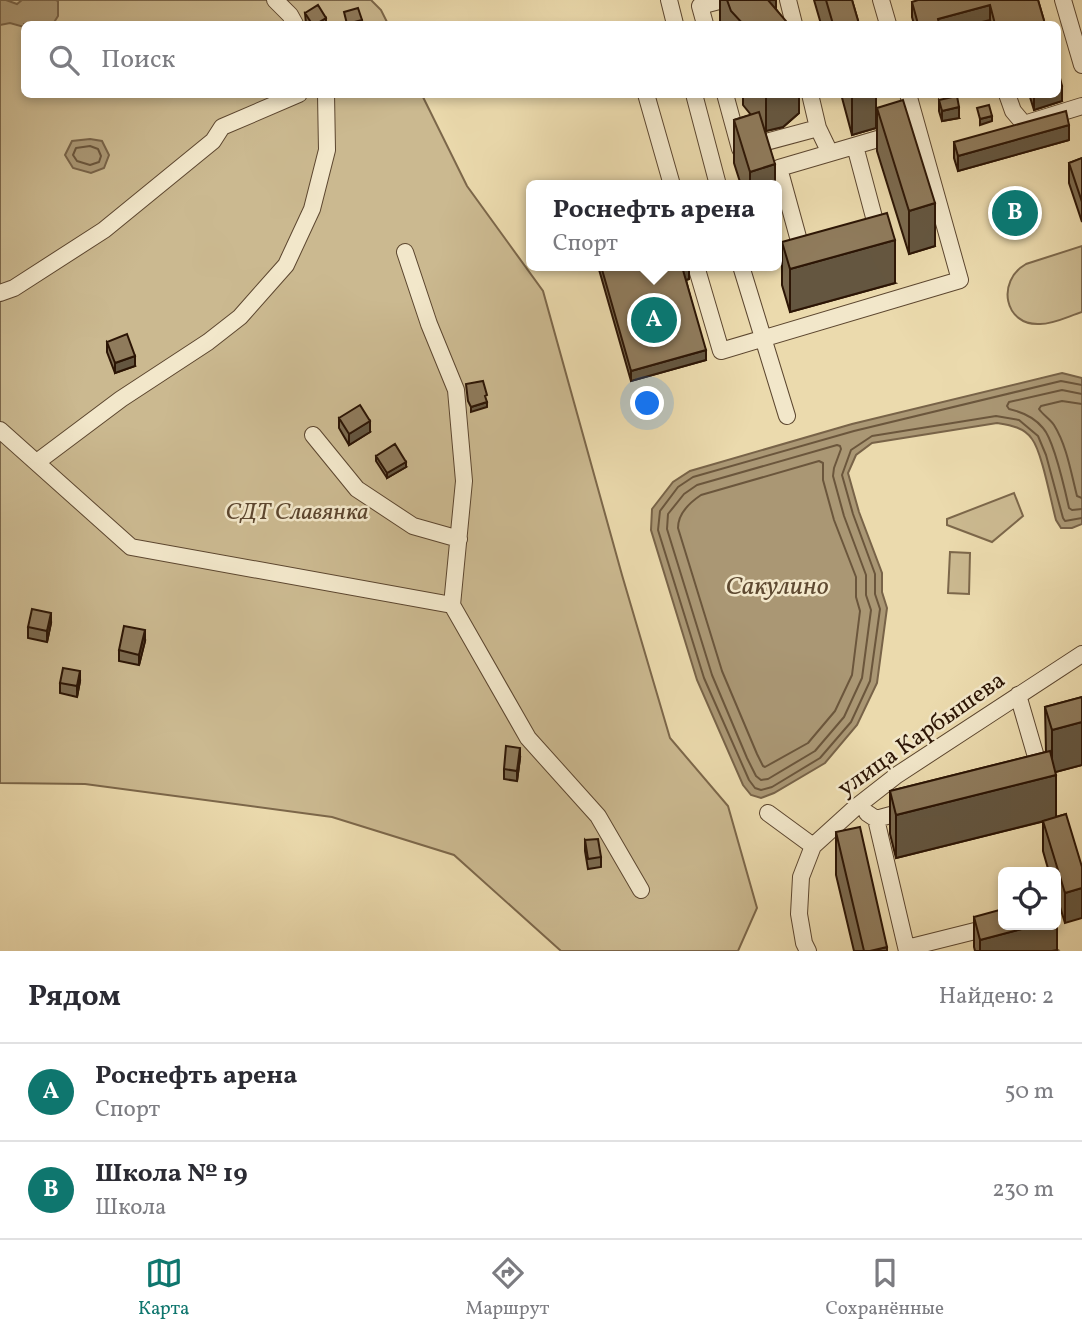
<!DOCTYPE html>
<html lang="ru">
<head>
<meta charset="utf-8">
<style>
	body { margin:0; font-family:Vollkorn,serif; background:#f7f7f7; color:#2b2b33 }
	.controls { position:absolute; right:21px; bottom:21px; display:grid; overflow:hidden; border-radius:10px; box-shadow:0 4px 10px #0003 }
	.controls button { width:63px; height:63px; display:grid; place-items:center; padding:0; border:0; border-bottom:2px solid #e1e1e2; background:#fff; color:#2b2b33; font:35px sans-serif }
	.you { position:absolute; left:648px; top:404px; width:24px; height:24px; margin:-18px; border:5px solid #fff; border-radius:50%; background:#1a73e8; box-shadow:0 0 0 10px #1a73e833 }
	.badge { display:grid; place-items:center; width:46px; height:46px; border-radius:50%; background:#0f766e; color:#fff; font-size:23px; font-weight:700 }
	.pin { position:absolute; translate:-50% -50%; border:4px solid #fff; box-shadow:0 2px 7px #0006 }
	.popup { position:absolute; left:526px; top:180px; width:256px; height:91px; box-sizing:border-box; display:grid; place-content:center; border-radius:10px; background:#fff; filter:drop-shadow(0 2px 5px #0005); font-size:23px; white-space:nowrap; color:#7c7c81 }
	.popup b { font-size:26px; color:#2b2b33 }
	.popup::after { content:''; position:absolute; left:50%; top:100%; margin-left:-14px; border:14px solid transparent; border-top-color:#fff }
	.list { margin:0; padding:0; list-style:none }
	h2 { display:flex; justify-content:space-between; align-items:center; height:91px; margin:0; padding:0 28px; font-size:30px }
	h2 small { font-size:23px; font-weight:400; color:#7c7c81 }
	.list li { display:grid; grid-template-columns:46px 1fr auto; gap:21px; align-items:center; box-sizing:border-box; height:98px; padding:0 28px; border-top:2px solid #e1e1e2 }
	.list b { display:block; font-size:26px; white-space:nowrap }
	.list p { margin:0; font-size:23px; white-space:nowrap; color:#7c7c81 }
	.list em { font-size:23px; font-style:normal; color:#7c7c81 }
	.icon { flex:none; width:38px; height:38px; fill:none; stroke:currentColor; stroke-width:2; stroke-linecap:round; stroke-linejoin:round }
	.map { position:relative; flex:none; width:1082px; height:951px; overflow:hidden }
	.search { position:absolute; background:#fff; box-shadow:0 4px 10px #0003; left:21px; right:21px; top:21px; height:77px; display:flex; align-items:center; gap:18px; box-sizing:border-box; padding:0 24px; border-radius:10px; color:#7c7c81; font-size:26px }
	.sheet { height:287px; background:#fff }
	nav { display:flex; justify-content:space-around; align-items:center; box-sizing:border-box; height:98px; border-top:2px solid #e1e1e2; background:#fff; font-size:19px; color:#7c7c81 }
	nav a { display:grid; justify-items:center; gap:4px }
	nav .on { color:#0f766e }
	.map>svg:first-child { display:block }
	.green { fill:#cbb990; stroke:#7c674a; stroke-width:2 }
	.water { fill:#aa9774; stroke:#786348; stroke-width:2 }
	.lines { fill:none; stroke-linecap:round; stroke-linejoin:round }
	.shore { stroke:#6b563c; stroke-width:2 }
	.minor-casing { stroke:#5c462f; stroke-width:18 }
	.minor { stroke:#f2e7ca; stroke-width:16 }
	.wall { fill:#7b6a4f; stroke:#2c1505; stroke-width:2 }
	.shaded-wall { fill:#645640; stroke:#2c1505; stroke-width:2 }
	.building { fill:#8f7b5c; stroke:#2c1505; stroke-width:2 }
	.labels { text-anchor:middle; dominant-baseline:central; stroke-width:5; stroke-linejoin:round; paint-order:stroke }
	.park-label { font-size:24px; font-style:italic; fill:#5c462f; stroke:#f2e7ca }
	.street-label { font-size:24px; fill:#2c1505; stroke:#f2e7ca }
	.water-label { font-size:26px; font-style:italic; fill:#5e4931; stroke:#f2e7ca }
</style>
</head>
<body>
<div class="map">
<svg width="1082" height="951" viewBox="0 0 1082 951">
	<rect width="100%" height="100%" fill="#ebdaad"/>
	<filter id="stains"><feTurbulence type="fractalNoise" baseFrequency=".00286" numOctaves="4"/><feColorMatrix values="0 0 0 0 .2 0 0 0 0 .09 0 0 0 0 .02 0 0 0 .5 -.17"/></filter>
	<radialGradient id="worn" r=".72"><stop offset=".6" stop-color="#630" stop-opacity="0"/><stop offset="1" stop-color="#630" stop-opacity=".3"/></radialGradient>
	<path class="green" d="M0 0H371L381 10 388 24H24V94L422 95 467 186 543 291 622 575 670 738 728 806 757 908 738 951H561L454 855 332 817 85 784 0 783Z
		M1082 246V312C1069 316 1054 324 1040 324 1004 326 996 281 1026 264Z
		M1014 493 1023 516 992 542 947 525V519Z
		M950 552 970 553 969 594 948 593Z"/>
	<path class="water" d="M0 0H6L17 4 22 0H56L58 1V16L53 24H24V27L10 23 0 25Z
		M90 139 102 141 109 155 104 168 91 173 73 168 65 155 72 141Z
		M1062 373 1082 378V524L1072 528H1061L1056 520C1051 502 1042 452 1032 439 1024 427 1009 425 997 423L872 443 856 455 848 473 859 512 882 573V592L887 608 877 683 857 725 825 763 774 793 761 798 751 795 743 785 697 680 651 530 652 509 673 482 690 471 852 424Z"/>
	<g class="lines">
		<path class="shore" d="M90 146 98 149 101 156 99 162 90 165 77 161 73 155 76 148Z
			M1082 385 1061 381 854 431 693 477 678 487 660 511 658 530 704 678 749 780 755 788 761 790 772 787 820 758 851 722 870 681 880 609 875 594V574L853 514 842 475 851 450 872 436 996 416 1019 420 1038 436 1046 455 1063 518 1065 521 1082 518
			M1082 394 1062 390 1009 402 1007 406 1009 409C1022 412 1034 417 1043 428 1054 440 1065 490 1069 508L1072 510 1082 509
			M1082 404 1062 401 1041 406 1039 409C1043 415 1050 419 1054 425 1067 446 1071 473 1077 496L1082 498
			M837 445 840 446 841 449 834 468 833 476 844 516 866 575V595L871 610 862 678 844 717 815 751 768 779 761 780 756 776 747 758 712 675 667 529 668 514 684 494 697 485Z
			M819 461 823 463V480L834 520 856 577V597L860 611 852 675 835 711 808 743 765 767 763 766 757 754 722 671 678 528C678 513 689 503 701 495Z"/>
		<defs>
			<path id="minor" d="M275 0 290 15 295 24
				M669 0 675 24
				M788 0 794 24
				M881 0 888 24
				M1063 0 1082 65
				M705 24 700 6 723 0
				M646 94 672 185
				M694 94 718 185
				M725 94 740 149 818 128
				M810 94 818 128 830 153
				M1007 94 1013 111 1024 124 1082 106
				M855 146 879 236
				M405 252 429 324 456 390 464 481 452 605
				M804 259 779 168 895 134
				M696 266 721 351 960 280 908 94
				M741 266 787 416
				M0 293 14 288 104 230 213 141 222 127 299 94
				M0 430 131 547 452 605 528 738 598 816 641 890
				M313 435 357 489 413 526 459 539
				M37 462 121 399 208 342 240 317 286 265 312 209 327 150 326 94
				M1018 695 1041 774
				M768 813 813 846
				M867 813 876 819 907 951
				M876 819 909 810
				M907 948 1003 924
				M808 951 804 943 799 914 801 877 813 846 856 807 897 775 1082 654"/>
		</defs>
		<use href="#minor" class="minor-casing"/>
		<use href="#minor" class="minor"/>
	</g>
	<path class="wall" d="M720 0H776V9L786 24H720Z
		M814 0H852L859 24H821Z
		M1038 0 1045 24H991L990 20 974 24H914L912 17V2Z
		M305 13 326 24H306Z
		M743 94H799V113L783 127 766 131 765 130 775 185H741L734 163V120L751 115 743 105Z
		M841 94H876V128L852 135Z
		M1029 94H1058L1062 101 1034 110Z
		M939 100 959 118 942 121 939 111Z
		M877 108 935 246 909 254 877 151Z
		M1069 140 958 171 954 158V142Z
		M1082 158V222L1069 183V163Z
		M782 242 895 283 790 312 782 285Z
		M598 266H688L689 279 686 280 706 360 631 381Z
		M107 342 135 366 115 373 107 352Z
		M339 418 370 432 349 445 339 428Z
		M376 456 406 467 387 478 376 461Z
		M51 623 47 642 28 638V627Z
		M145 641 139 665 119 661V650Z
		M80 681 77 697 60 693V683Z
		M1082 697V765L1055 772 1056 817 1066 814 1065 923 1056 894V872H1049L1043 851V821H1045L896 858 890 834V791L1046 752 1045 707Z
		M520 758 517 781 504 779V769Z
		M836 832 887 951H854L836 875Z
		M585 840 601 857V867L588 869 585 851Z
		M974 917 1057 950 1052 951H975L974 947Z"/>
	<path class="shaded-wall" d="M760 0H776V24Z
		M990 5V20L974 24H938V19Z
		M326 18V24H316Z
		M362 20V24H347Z
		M1062 86V101L1034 110V94H1058V87Z
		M766 94H799V113L783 127 766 131Z
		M852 94H876V128L852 135Z
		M959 107V118L942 121V111Z
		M992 116V121L980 125V119Z
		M1069 125V140L958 171V156Z
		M775 164V185H750V172Z
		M935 203V246L909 254V211Z
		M895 240V283L790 312V269Z
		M689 269V279L683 281V270Z
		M706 350V360L631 381V371Z
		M135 356V366L115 373V363Z
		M487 402V407L471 412V407Z
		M370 421V432L349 445V434Z
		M406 462V467L387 478V473Z
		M51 613V623L47 642V631Z
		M145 630V641L139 665V655Z
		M80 671V681L77 697V686Z
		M1082 722V765L1052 773V730Z
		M520 748V758L517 781V771Z
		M1056 775V818L896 858V815Z
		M1082 888V918L1065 923V893Z
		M1056 920H1057V950L1052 951H980V940L1037 925H1056Z
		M887 947V951H870Z"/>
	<path class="building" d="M727 0H768L786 21 782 24H743L731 11Z
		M826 0H852L859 24H833Z
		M918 0H1038L1045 24H995L990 5 938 19 939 24H918L912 2Z
		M318 5 326 18 316 24H312L305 13Z
		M358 8 362 20 347 24 344 12Z
		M1058 70 1062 86 1058 87Z
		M957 96 959 107 942 111 939 100Z
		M903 100 935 203 909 211 877 108Z
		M989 105 992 116 980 119 977 108Z
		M1066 111 1069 125 958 156 954 142Z
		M759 112 775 164 750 172 734 120Z
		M1082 158V202L1069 163Z
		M887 213 895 240 790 269 782 242Z
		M601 266H688L689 269 683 270 706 350 631 371Z
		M127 334 135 356 115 363 107 342Z
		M483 381 487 395 485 396 487 402 471 407 468 401 466 384Z
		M360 405 370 421 349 434 339 418Z
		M395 444 406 462 387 473 376 456Z
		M32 609 51 613 47 631 28 627Z
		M124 626 145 630 139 655 119 650Z
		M63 668 80 671 77 686 60 683Z
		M1082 697V722L1052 730 1045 707Z
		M506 746 520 748 517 771 504 769Z
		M1050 751 1056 775 896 815 890 791Z
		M1066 814 1082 867V888L1065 893 1043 821Z
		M860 827 887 947 870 951H864L836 832Z
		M598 839 601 857 588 859 585 840Z
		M1003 909V925H1037L980 940 974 917Z"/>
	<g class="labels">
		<g class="park-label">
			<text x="297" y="513">СДТ Славянка</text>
		</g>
		<g class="street-label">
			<text transform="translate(922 735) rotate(-35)">улица Карбышева</text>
		</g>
		<g class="water-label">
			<text x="777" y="587">Сакулино</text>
		</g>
	</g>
	<rect width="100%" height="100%" filter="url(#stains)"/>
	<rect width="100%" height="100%" fill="url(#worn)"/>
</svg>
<div class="controls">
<button><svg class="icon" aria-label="locate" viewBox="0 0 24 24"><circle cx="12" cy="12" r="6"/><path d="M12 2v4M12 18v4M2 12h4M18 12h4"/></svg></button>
</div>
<div class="you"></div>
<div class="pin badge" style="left:654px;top:320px">A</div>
<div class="popup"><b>Роснефть арена</b>Спорт</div>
<div class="pin badge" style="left:1015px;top:213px">B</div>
<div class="search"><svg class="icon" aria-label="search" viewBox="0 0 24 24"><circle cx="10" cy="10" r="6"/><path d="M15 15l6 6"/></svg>Поиск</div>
</div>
<section class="sheet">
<h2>Рядом<small>Найдено: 2</small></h2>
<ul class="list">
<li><span class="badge">A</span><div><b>Роснефть арена</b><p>Спорт</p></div><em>50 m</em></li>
<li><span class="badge">B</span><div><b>Школа № 19</b><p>Школа</p></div><em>230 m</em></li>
</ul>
</section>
<nav>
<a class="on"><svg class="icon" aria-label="map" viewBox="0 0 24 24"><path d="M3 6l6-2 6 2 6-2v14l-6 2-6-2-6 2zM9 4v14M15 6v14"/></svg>Карта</a>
<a><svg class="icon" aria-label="directions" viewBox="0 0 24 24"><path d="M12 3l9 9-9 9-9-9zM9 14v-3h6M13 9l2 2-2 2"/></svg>Маршрут</a>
<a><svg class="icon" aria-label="saved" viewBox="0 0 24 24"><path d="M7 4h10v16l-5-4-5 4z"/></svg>Сохранённые</a>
</nav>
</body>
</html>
